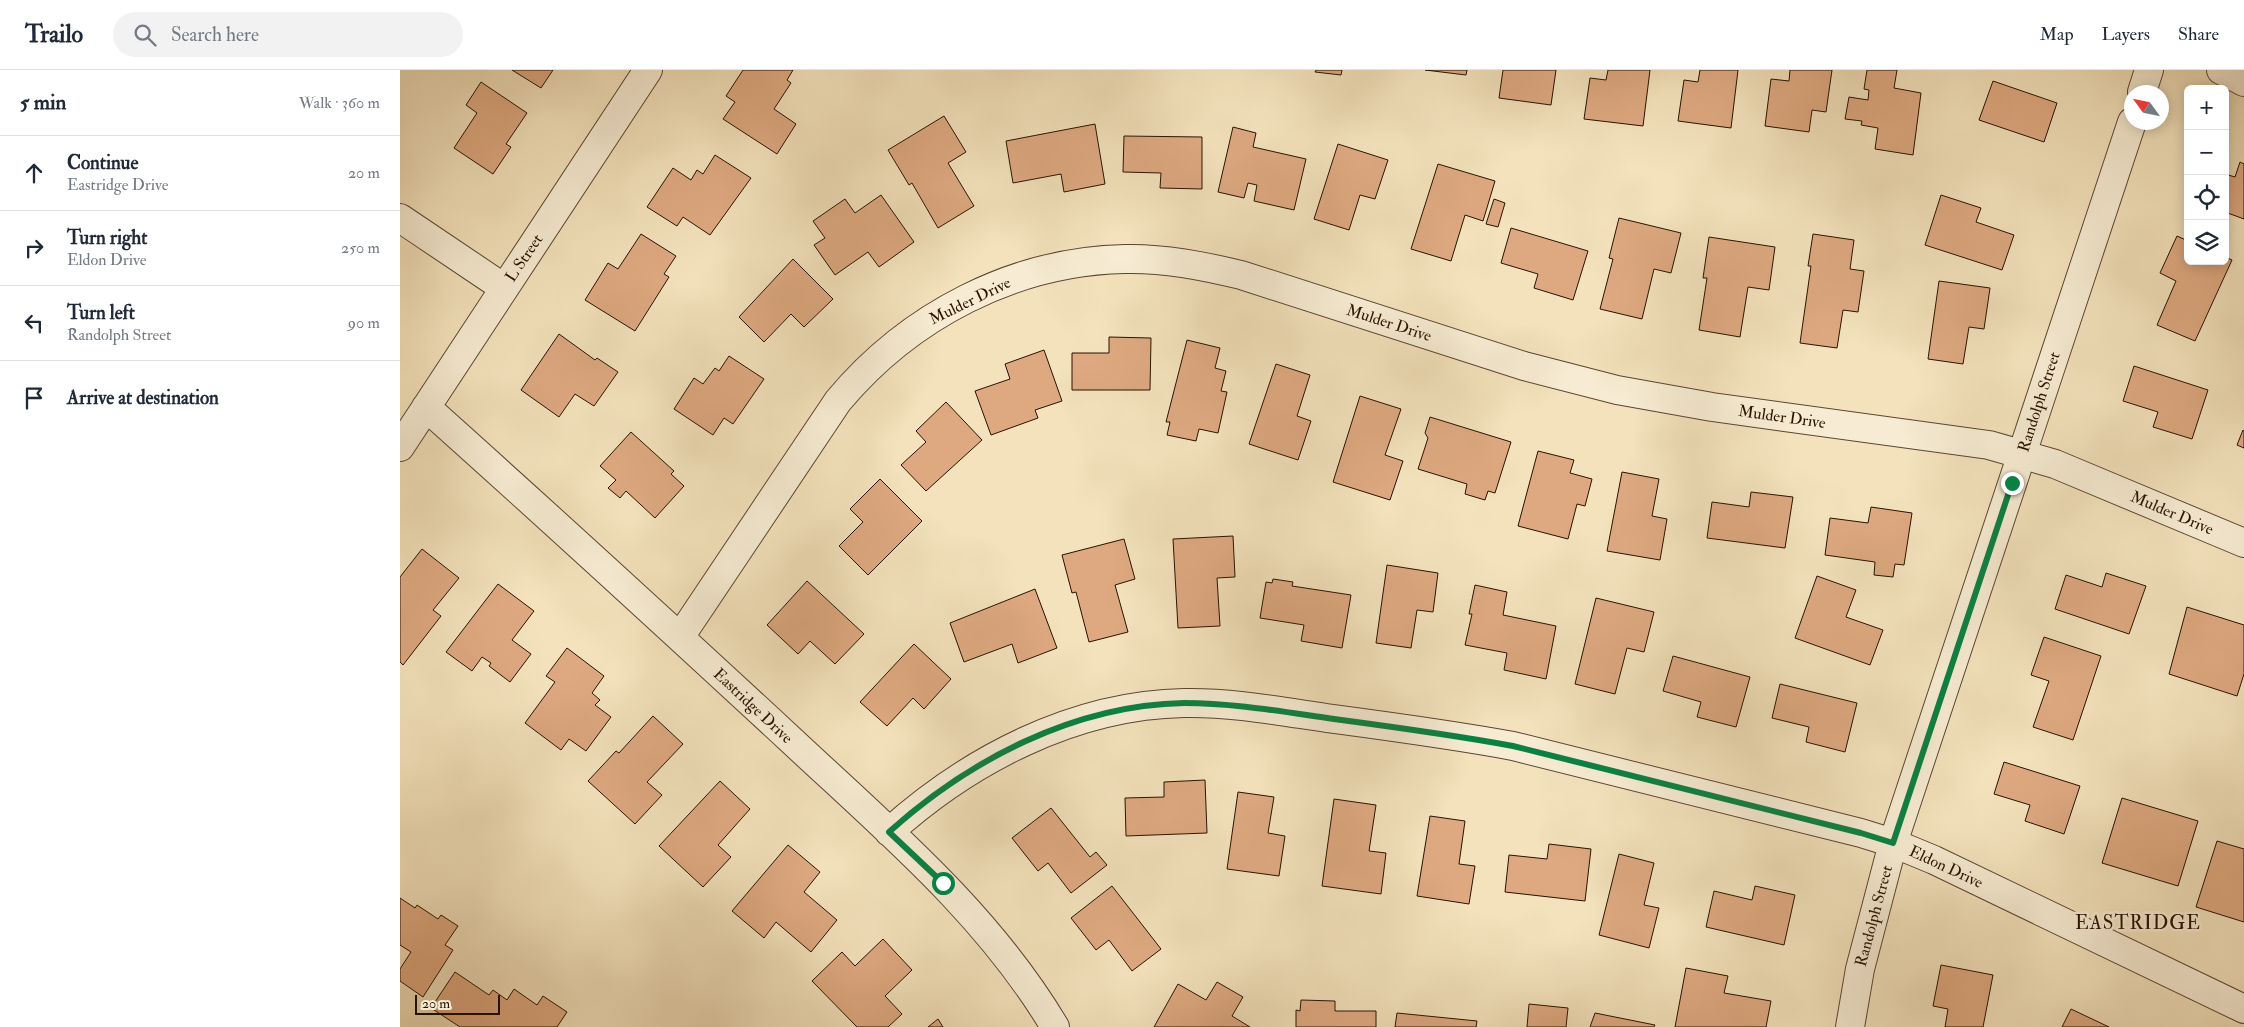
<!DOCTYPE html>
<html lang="en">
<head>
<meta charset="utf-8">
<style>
	body { margin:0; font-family:"IM FELL Double Pica",serif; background:#f2f2f3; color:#1f2937 }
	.controls { position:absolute; right:15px; top:15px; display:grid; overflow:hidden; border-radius:8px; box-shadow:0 2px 12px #0003 }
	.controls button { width:45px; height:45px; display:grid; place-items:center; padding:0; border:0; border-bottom:1px solid #e0e1e3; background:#fff; color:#1f2937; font:25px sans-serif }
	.compass { position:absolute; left:1724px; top:15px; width:45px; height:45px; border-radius:50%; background:#fff; box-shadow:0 2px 12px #0003; rotate:303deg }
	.scale { position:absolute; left:15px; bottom:12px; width:85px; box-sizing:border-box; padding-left:5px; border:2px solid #281201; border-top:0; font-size:14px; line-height:18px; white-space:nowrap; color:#281201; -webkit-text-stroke:4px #f7ecd3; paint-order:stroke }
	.stop { position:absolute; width:15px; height:15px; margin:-11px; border:4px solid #0b8043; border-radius:50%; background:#fff }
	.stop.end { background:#0b8043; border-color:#fff; box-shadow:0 1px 5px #0008 }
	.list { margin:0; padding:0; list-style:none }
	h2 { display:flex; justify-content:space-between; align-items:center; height:65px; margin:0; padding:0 20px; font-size:21px }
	h2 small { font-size:16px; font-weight:400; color:#747a83 }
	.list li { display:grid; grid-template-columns:32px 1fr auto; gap:15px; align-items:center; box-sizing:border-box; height:75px; padding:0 20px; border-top:1px solid #e0e1e3 }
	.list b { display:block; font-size:19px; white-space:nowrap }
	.list p { margin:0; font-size:16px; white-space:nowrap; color:#747a83 }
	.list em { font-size:16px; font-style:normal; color:#747a83 }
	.icon { flex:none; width:28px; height:28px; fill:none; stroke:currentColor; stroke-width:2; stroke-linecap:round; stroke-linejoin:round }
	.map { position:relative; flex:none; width:1844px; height:957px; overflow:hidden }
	header { display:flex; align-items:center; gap:30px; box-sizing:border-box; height:70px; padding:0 25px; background:#fff; border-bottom:1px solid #e0e1e3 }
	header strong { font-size:24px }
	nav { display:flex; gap:28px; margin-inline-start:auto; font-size:18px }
	.search { width:350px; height:45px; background:#f2f2f3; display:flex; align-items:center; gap:12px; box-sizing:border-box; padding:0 18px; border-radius:28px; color:#747a83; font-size:19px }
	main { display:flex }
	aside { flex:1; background:#fff }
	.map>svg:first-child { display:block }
	.building { fill:#dea981; stroke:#281201 }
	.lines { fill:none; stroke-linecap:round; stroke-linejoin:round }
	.minor-casing { stroke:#5b4630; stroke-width:30 }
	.minor { stroke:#f7ecd3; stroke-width:28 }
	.route { stroke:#0b8043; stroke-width:6 }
	.labels { text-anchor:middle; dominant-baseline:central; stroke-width:5; stroke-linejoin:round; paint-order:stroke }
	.street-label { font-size:16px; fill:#281201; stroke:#f7ecd3 }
	.quarter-label { font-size:19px; letter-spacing:1px; fill:#281201; stroke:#f7ecd3 }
</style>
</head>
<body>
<header>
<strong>Trailo</strong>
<div class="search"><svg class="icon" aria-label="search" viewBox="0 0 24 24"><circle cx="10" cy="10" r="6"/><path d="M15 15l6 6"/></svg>Search here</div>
<nav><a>Map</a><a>Layers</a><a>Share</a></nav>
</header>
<main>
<aside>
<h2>5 min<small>Walk · 360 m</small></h2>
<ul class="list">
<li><svg class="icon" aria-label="ahead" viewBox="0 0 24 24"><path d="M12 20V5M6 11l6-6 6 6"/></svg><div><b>Continue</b><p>Eastridge Drive</p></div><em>20 m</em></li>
<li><svg class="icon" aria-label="right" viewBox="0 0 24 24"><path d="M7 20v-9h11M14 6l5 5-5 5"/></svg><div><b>Turn right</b><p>Eldon Drive</p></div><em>250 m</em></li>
<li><svg class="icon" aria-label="left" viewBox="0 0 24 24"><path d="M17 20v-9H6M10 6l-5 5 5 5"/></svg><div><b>Turn left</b><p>Randolph Street</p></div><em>90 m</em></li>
<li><svg class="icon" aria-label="arrive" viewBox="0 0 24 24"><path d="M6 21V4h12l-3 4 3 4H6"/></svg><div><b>Arrive at destination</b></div></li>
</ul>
</aside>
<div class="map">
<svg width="1844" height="957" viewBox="0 0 1844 957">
	<rect width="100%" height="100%" fill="#f3e2bc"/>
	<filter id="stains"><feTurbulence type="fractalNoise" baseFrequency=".004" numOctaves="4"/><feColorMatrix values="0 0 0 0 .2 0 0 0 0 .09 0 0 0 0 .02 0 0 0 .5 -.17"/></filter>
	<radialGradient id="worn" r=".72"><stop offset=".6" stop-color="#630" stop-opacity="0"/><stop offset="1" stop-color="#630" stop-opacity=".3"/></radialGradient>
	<path class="building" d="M112 0H153L141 18Z
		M343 0H393L387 10 391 13 374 39 396 54 377 84 323 49 335 32 326 26Z
		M916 0H942L941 5 915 2Z
		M1025 0H1067L1066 5Z
		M1103 0H1156L1151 35 1099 28Z
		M1208 0H1250L1243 56 1184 49 1190 8 1206 10Z
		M1300 0H1338L1331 58 1278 51 1284 10 1298 12Z
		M1390 0H1432L1426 42 1412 40 1409 62 1365 56 1371 9 1389 11Z
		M1467 0H1497L1494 18 1521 23 1513 85 1475 79 1478 58 1461 55 1462 51 1445 49 1449 27 1468 30 1469 20 1464 19Z
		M1593 11 1657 33 1644 72 1579 50Z
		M81 12 127 43 106 74 111 77 93 104 54 78 77 43 66 35Z
		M544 46 566 82 548 93 574 136 538 158 512 113 509 115 488 80Z
		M695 54 705 114 664 122 661 104 613 113 606 71Z
		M833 57 856 63 853 77 906 89 894 140 854 131 857 115 848 113 844 128 818 122Z
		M724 66 802 67V119L760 118 761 103 723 102Z
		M938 74 988 90 975 129 960 125 949 160 914 149Z
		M315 85 351 108 310 165 283 147 277 156 247 137 273 98 291 110 297 100 303 104Z
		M1840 92 1844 94V149L1825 142V104L1835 107Z
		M1038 94 1095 111 1083 151 1065 145 1051 191 1011 179Z
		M481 125 514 172 479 197 468 182 435 205 414 175 425 168 413 151 445 129 455 143Z
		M1541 125 1581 138 1576 152 1614 165 1602 200 1525 175Z
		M1094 129 1105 133 1098 157 1086 154Z
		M1219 148 1281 163 1271 203 1254 199 1242 249 1200 239 1213 189 1209 188Z
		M1111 158 1188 181 1173 230 1134 218 1138 204 1101 193Z
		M241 164 276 186 264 204 269 207 235 261 185 230 208 193 218 199Z
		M1413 164 1454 170 1450 199 1464 201 1458 242 1443 240 1437 278 1400 273 1411 196H1408Z
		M1777 166 1788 171V191H1825V187L1832 190 1795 271 1757 255 1776 211 1760 203Z
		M1309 167 1375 177 1369 220 1348 217 1340 267 1299 260 1307 208H1303Z
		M393 189 433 229 404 257 391 244 364 272 339 247Z
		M1539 211 1590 218 1584 259 1569 257 1563 294 1528 289Z
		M159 264 195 290 197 288 218 302 194 336 175 324 159 347 121 320Z
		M709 267 751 268 750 320H672V283H709Z
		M787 270 820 278 815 298 826 301 821 321 827 322 818 363 799 359 796 371 767 365 770 352H766Z
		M644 280 662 331 635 340 638 348 591 365 575 321 610 309 605 294Z
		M329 286 364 309 333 354 324 348 313 365 274 339 294 308 303 314 315 298 319 301Z
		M876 294 910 305 897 346 911 351 898 390 849 374Z
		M1734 296 1808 320 1792 369 1753 357 1758 342 1723 331Z
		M960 326 1001 339 985 385 1003 391 990 430 933 412Z
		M546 332 582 370 526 421 501 395 526 372 516 361Z
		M1030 347 1111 372 1095 423 1088 421 1085 430 1065 424 1067 414 1018 399 1028 368 1025 363Z
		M1843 360 1844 361V378L1837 375Z
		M231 362 274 401 271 404 284 416 255 448 226 421 220 428 208 418 216 410 200 396Z
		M1138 381 1174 390 1170 403 1192 409 1185 436 1177 434 1168 469 1118 456Z
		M1222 402 1259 409 1252 446 1267 449 1260 490 1207 481Z
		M480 409 522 451 468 505 439 476 463 452 450 439Z
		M1351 422 1393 427 1385 478 1307 468 1312 432 1349 437Z
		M1471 437 1512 443 1504 495 1495 494 1493 507 1474 505 1475 492 1425 485 1430 448 1468 453Z
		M833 466 835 507 817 508 820 556 778 558 773 469Z
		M724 469 735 509 715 515 728 562 689 572 676 522 672 523 662 485Z
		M22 479 59 508 33 540 41 546 3 595 0 592V507Z
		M987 495 1038 503 1033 542 1017 540 1011 578 976 573Z
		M1706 503 1746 516 1729 564 1655 539 1666 505 1702 517Z
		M1417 506 1456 520 1446 547 1483 560 1470 595 1395 568Z
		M873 509 893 512 892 516 951 525 942 578 901 571 904 555 860 548 866 512 872 513Z
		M407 511 464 564 435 594 410 571 398 584 367 555Z
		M98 514 134 541 112 570 131 584 110 612 89 596 91 593 82 587 72 601 46 582Z
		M1075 515 1107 522 1103 545 1156 556 1146 609 1104 600 1107 583 1065 575 1072 544H1069Z
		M635 519 657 578 618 593 612 574 564 592 550 553Z
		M1196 528 1254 542 1244 582 1227 578 1215 624 1175 614Z
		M1787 537 1844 555V604L1837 626 1769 604Z
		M1644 567 1701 586 1673 670 1633 657 1649 611 1631 605Z
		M514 574 551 609 524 639 513 628 487 656 460 632Z
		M167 578 204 606 192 623 200 630 195 635 211 647 186 681 169 669 161 680 125 653 155 612 146 606Z
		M1273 586 1350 607 1336 657 1297 647 1301 632 1263 621Z
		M1380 614 1457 633 1445 682 1406 672 1409 657 1372 648Z
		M253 646 283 674 247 712 262 725 235 754 188 711 216 681 219 683Z
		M1604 692 1680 716 1664 764 1625 751 1630 735 1594 724Z
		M805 710 807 763 726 766 725 728 764 727V712Z
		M320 711 350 739 318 775 331 787 303 817 259 776Z
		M838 722 874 727 868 763 885 766 879 806 827 799Z
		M1722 728 1798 751 1778 816 1702 793Z
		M934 729 976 735 969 781 986 783 981 824 922 816Z
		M651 738 690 787 696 782 707 795 671 823 648 793 638 801 612 768Z
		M1030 746 1065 751 1059 794 1075 796 1069 834 1017 826Z
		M1817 771 1844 779V852L1796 837Z
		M1149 774 1191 779 1185 831 1105 822 1109 785 1147 789Z
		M388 775 420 802 404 822 437 850 411 882 376 852 364 868 332 841Z
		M1219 784 1254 793 1244 835 1259 838 1249 878 1199 865Z
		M712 816 761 879 732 901 709 870 696 880 671 848Z
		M1355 816 1395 825 1384 875 1306 857 1314 821 1352 830Z
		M0 828 15 838 17 835 38 849 41 845 58 856 45 875 53 880 23 927 0 911V899L11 882 0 875Z
		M483 869 512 900 485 926 502 944 488 957H457L412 911 442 882 455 896Z
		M1541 895 1593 905 1583 957H1545L1548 939 1533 936Z
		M1286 898 1328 906 1324 923 1371 931 1366 957H1275Z
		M55 902 89 925 93 920 107 930 114 919 137 935 143 926 167 942 157 957H60L31 938Z
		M817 912 843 927 832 946 850 957H754L778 914 806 930Z
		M901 930 935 931V941H976V957H896V940L900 941Z
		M1129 934 1168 938 1166 957H1127Z
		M1671 939 1709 957H1662Z
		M997 943 1077 951 1076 957H995Z
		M1195 943 1255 955 1254 957H1190Z
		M538 949 543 957H528Z"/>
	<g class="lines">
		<defs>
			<path id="minor" d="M1821 0 1844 12
				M1742 22 1749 0
				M0 148 104 218
				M26 337C149 447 270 558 391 670 486 759 588 844 655 957
				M0 377 248 0
				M280 567 438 331C509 246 614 191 725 189 764 188 803 196 841 205L1124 296 1217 320 1312 337 1589 375 1655 394 1844 473
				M489 762C569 690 674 635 784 633 834 632 884 642 934 649 994 657 1054 665 1113 676L1461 763 1493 773 1534 790 1844 939
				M1450 957 1460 899 1493 773 1732 52"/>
		</defs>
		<use href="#minor" class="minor-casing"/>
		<use href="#minor" class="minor"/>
	</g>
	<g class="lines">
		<path class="route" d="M543 813 489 762C569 690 674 635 784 633 834 633 884 642 934 649 994 657 1054 665 1113 676L1461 763 1493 773 1612 413"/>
	</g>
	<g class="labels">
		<g class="street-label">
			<text transform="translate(124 188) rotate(-56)">L Street</text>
			<text transform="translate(570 231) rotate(-26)">Mulder Drive</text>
			<text transform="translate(989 253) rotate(18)">Mulder Drive</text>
			<text transform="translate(1639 332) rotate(-72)">Randolph Street</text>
			<text transform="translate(1382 347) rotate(8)">Mulder Drive</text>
			<text transform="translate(1772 443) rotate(23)">Mulder Drive</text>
			<text transform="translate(353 636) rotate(43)">Eastridge Drive</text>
			<text transform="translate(1546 797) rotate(25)">Eldon Drive</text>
			<text transform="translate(1474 846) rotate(-75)">Randolph Street</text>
		</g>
		<g class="quarter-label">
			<text x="1738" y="853">EASTRIDGE</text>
		</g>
	</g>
	<rect width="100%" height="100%" filter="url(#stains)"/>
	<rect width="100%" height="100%" fill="url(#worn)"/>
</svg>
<div class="controls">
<button>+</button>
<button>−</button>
<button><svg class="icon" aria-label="locate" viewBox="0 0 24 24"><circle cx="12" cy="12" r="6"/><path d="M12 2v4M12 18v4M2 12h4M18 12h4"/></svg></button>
<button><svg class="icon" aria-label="layers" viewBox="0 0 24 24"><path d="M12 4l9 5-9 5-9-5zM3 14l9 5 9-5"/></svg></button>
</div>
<svg class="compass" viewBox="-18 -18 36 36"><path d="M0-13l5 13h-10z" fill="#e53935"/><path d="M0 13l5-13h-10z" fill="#747a83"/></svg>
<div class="scale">20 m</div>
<div class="stop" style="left:543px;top:813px"></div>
<div class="stop end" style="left:1612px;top:413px"></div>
</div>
</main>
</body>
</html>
